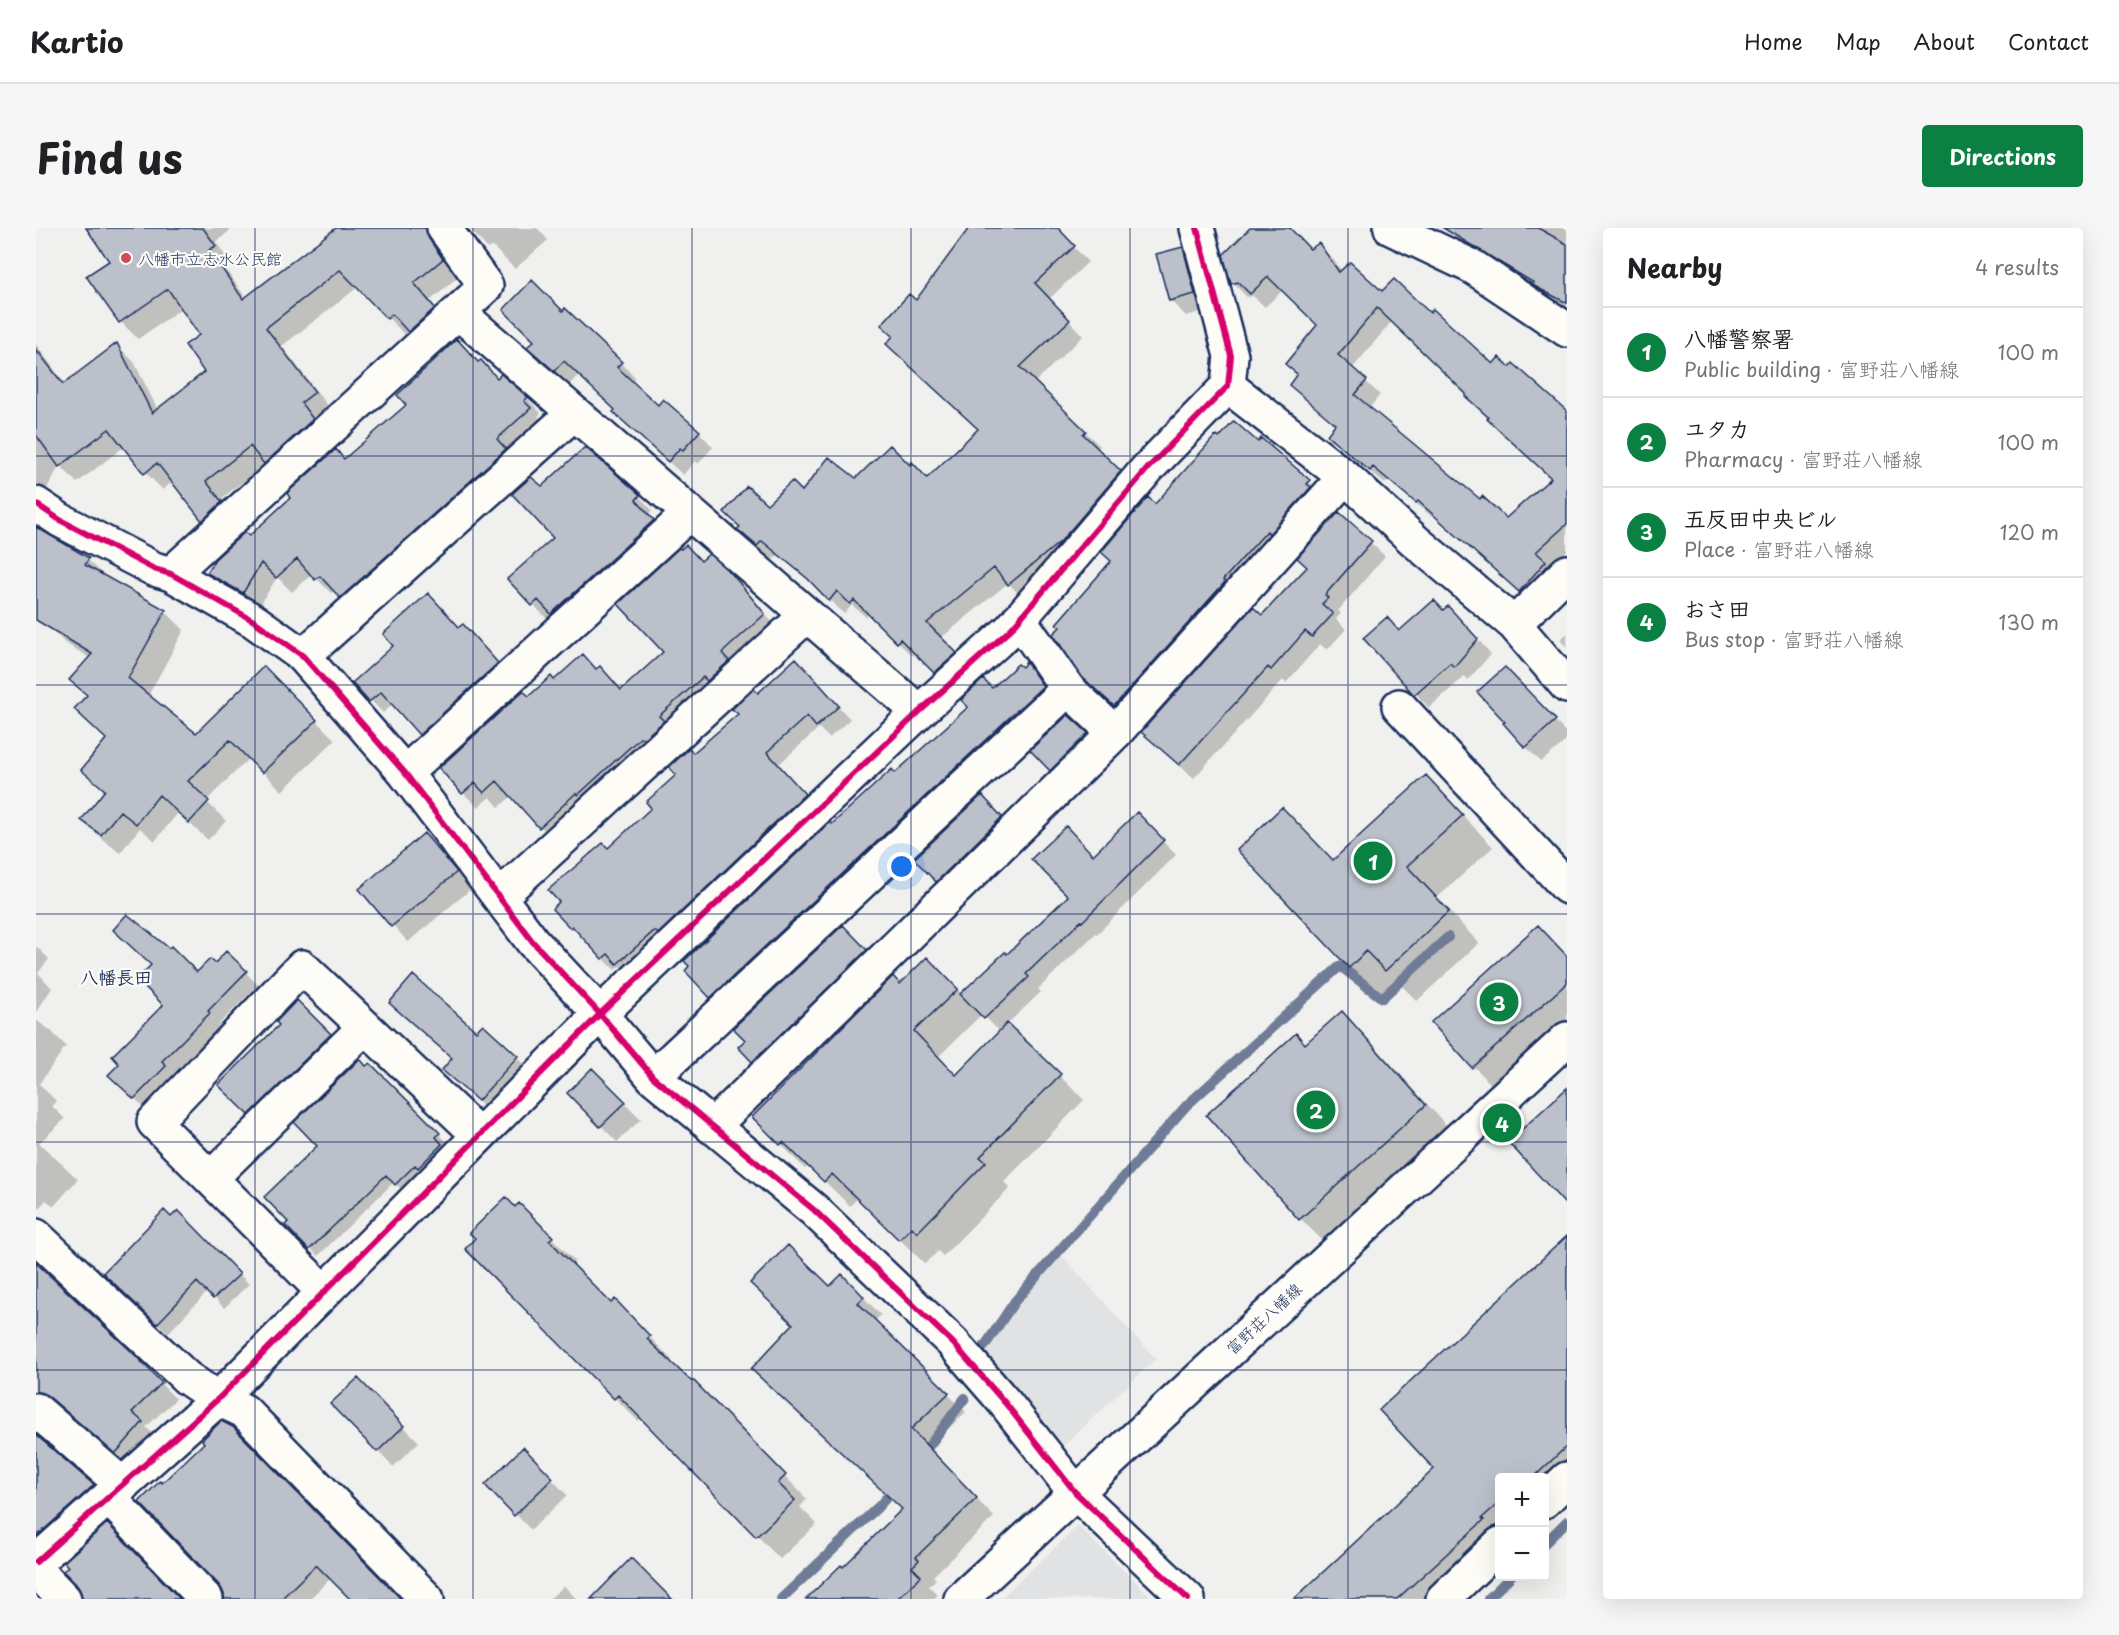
<!DOCTYPE html>
<html lang="en">
<head>
<meta charset="utf-8">
<style>
	body { margin:0; font-family:"Playpen Sans","Klee One",sans-serif; background:#f6f6f6; color:#202124 }
	.controls { position:absolute; right:18px; bottom:18px; display:grid; overflow:hidden; border-radius:6px; box-shadow:0 6px 24px #0002 }
	.controls button { width:54px; height:54px; display:grid; place-items:center; padding:0; border:0; border-bottom:2px solid #e0e0e0; background:#fff; color:#202124; font:30px sans-serif }
	.you { position:absolute; left:866px; top:639px; width:21px; height:21px; margin:-15px; border:4px solid #fff; border-radius:50%; background:#1a73e8; box-shadow:0 0 0 9px #1a73e833 }
	.badge { display:grid; place-items:center; width:39px; height:39px; border-radius:50%; background:#0b8043; color:#fff; font-size:20px; font-weight:700 }
	.pin { position:absolute; translate:-50% -50%; border:3px solid #fff; box-shadow:0 2px 6px #0006 }
	.list { margin:0; padding:0; list-style:none }
	h2 { display:flex; justify-content:space-between; align-items:center; height:78px; margin:0; padding:0 24px; font-size:26px }
	h2 small { font-size:20px; font-weight:400; color:#757577 }
	.list li { display:grid; grid-template-columns:39px 1fr auto; gap:18px; align-items:center; box-sizing:border-box; height:90px; padding:0 24px; border-top:2px solid #e0e0e0 }
	.list b { display:block; font-size:22px; white-space:nowrap }
	.list p { margin:0; font-size:20px; white-space:nowrap; color:#757577 }
	.list em { font-size:20px; font-style:normal; color:#757577 }
	.map { position:relative; flex:none; width:1531px; height:1371px; overflow:hidden; border-radius:6px }
	header { display:flex; align-items:center; gap:36px; box-sizing:border-box; height:84px; padding:0 30px; background:#fff; border-bottom:2px solid #e0e0e0 }
	header strong { font-size:28px }
	nav { display:flex; gap:33px; margin-inline-start:auto; font-size:21px }
	.intro { display:flex; align-items:center; justify-content:space-between; box-sizing:border-box; height:144px; padding:0 36px }
	h1 { margin:0; font-size:42px }
	.button { padding:15px 27px; border-radius:6px; background:#0b8043; color:#fff; font-size:21px; font-weight:700 }
	main { display:flex; gap:36px; padding:0 36px }
	aside { flex:1; background:#fff; border-radius:6px; box-shadow:0 6px 24px #0002 }
	.map>svg:first-child { display:block }
	.built { fill:#e0e2e3 }
	.shadow { fill:#0003; fill-rule:evenodd }
	.lines { fill:none; stroke-linecap:round; stroke-linejoin:round }
	.stream { stroke:#6f7b97; stroke-width:10 }
	.building { fill:#bbc0ca; stroke:#1b2f5e; stroke-width:1.5; fill-rule:evenodd }
	.minor-casing { stroke:#1b2f5e; stroke-width:38 }
	.major-casing { stroke:#1b2f5e; stroke-width:38 }
	.minor { stroke:#fdfcf7; stroke-width:33 }
	.major { stroke:#fdfcf7; stroke-width:33 }
	.cycleway-casing { stroke:#fdfcf7; stroke-width:10 }
	.cycleway { stroke:#d6006c; stroke-width:6 }
	.grid { fill:none; stroke:#1b2f5e; stroke-width:1.5; stroke-opacity:0.55 }
	.poi-dot { fill:#d1495b; stroke:#fdfcf7; stroke-width:2 }
	.labels { text-anchor:middle; dominant-baseline:central; stroke-width:4.5; stroke-linejoin:round; paint-order:stroke }
	.poi-label { font-size:16px; fill:#1b2f5e; stroke:#fdfcf7; text-anchor:start }
	.street-label { font-size:16px; fill:#1b2f5e; stroke:#fdfcf7 }
	.neighbourhood-label { font-size:18px; font-weight:bold; fill:#1b2f5e; stroke:#fdfcf7 }
</style>
</head>
<body>
<header>
<strong>Kartio</strong>
<nav><a>Home</a><a>Map</a><a>About</a><a>Contact</a></nav>
</header>
<div class="intro"><h1>Find us</h1><a class="button">Directions</a></div>
<main>
<div class="map">
<svg width="1531" height="1371" viewBox="0 0 1531 1371">
	<rect width="100%" height="100%" fill="#f0f0ee"/>
	<filter id="ink" filterUnits="userSpaceOnUse"><feTurbulence type="fractalNoise" baseFrequency=".0167" numOctaves="2"/><feDisplacementMap in="SourceGraphic" scale="12" xChannelSelector="R" yChannelSelector="G"/><feConvolveMatrix kernelMatrix="1 2 1 2 8 2 1 2 1" color-interpolation-filters="sRGB"/></filter>
	<g filter="url(#ink)">
		<path class="built" d="M1025 1027 1120 1131 1027 1218 950 1126 981 1077Z
			M1042 1298 1113 1367 1111 1371H964Z"/>
		<path class="shadow" d="M52 0H197L180 14 195 36 189 40 210 70 292 8 291 6 298 0H397L423 48 394 73 415 97 390 120 373 103 369 107 322 59 246 118 295 182 246 252 230 236 186 270 202 292 184 308 167 292 137 253 127 262 110 245 89 218 41 255 24 237 0 280V116L29 156 81 117 98 134 122 182 170 145 165 108 146 80 102 111 85 94 52 48 75 33Z
			M433 0H501L512 12 479 41 456 18 452 21Z
			M935 0H1020L1052 34 1013 71 1047 108 998 155 1064 218 1061 222 1098 259 988 371 972 355 905 410 934 440 914 459 880 424 876 428 833 385 830 389 816 377 808 386 786 364 742 327 736 332 703 301 731 278 766 265 874 239 892 252 943 202 880 75Z
			M1217 0H1252L1274 23 1282 17 1297 31 1306 44 1346 66 1394 87 1457 138 1517 173 1531 187V323L1513 339 1498 377 1397 286 1395 288 1352 252 1349 256 1307 221 1293 207 1300 197 1255 157 1262 147 1283 97 1247 62 1229 79 1217 68 1211 69 1197 55ZM1356 93 1517 250 1470 292 1333 180 1344 167 1316 141Z
			M1407 0H1531V81L1448 29Z
			M1146 21 1162 36 1174 81 1150 88 1134 72Z
			M527 85 585 135 599 149 595 154 622 179 663 204 677 219 662 236 659 233 647 247 593 198 580 182 543 146 534 156 508 134Z
			M443 135 462 151 491 170 505 185 502 189 509 196 320 384 299 362 295 365 276 346 256 364 241 349 223 379 188 360 173 345 256 270 300 223 309 232Z
			M1226 212 1282 262 1087 486 1057 457 1076 334 1119 279 1222 216Z
			M506 260 600 265 616 282 613 286 631 307 529 398 516 385 511 391 473 351 519 310Z
			M1303 286 1349 328 1302 383 1305 385 1300 391 1310 401 1291 422 1284 416 1250 455 1247 452 1158 550 1121 518 1226 389 1273 340Z
			M0 305 52 332 70 350 129 383 148 402 112 468 160 507 228 440 299 512 246 563 213 530 170 573 190 593 172 612 142 585 119 613 104 600 84 625 66 611 47 592 69 564 47 542 71 511 52 469 36 452 54 430 29 415 10 396 0 377Z
			M665 335 695 347 743 402 519 614 476 568 463 579 454 569 442 579 427 565 493 470 519 454 561 442 586 463 629 424Z
			M1408 384 1426 394 1455 426 1432 452 1429 448 1393 480 1329 410 1364 404Z
			M424 401 439 410 473 448 397 518 357 476 347 485 318 455Z
			M1531 405V419L1524 412Z
			M990 436 1006 452 1022 475 690 785 651 743 796 598 859 547 956 462Z
			M771 444 814 491 793 510 783 500 742 537 780 579 594 747 584 738 579 742 518 681 572 622 618 580 657 527 704 486 722 466Z
			M1485 457 1531 506V512L1505 534 1490 519 1471 494Z
			M1032 489 1066 522 1030 557 1015 542Z
			M1390 549 1457 619 1401 670 1443 715 1381 773 1361 753 1344 770 1314 739 1298 633Z
			M946 570 972 598 908 660 880 631Z
			M1101 587 1140 627 1061 706 1060 705 1002 761 1005 764 971 796 1048 872 968 954 974 960 907 1028 902 1023 889 1036 822 970 814 978 773 938 769 941 745 916V860L857 750 864 758 891 731 926 766 971 728 1034 668 1058 629ZM946 786 964 804 920 848 902 829Z
			M388 607 435 661 372 714 325 661Z
			M1502 699 1531 728V799L1461 863 1397 794Z
			M807 700 841 734 728 844 704 819Z
			M0 718 13 731 2 745 16 760 0 784Z
			M190 725 222 757 183 796 185 798 137 846 141 851 111 882 86 859 161 746 179 737Z
			M261 774 307 821 227 899 184 857 245 797Z
			M355 775 441 805 447 798 497 845 458 888 408 842 417 832Z
			M1306 785 1337 816 1420 908 1295 1021 1265 991 1172 887 1270 817Z
			M0 792 15 803 30 818 3 856 20 873 16 878 29 891 3 915 42 951 18 978 10 972 0 984Z
			M334 837 411 914 406 918 413 924 367 963 358 954 282 1028 251 997 283 918Z
			M556 842 605 891 581 914 533 865Z
			M483 977 539 1033 535 1036 575 1077 579 1073 636 1132 633 1135 681 1178 771 1271 764 1279 781 1296 744 1331 605 1189 602 1193 431 1021Z
			M142 984 213 1056 188 1080 172 1063 132 1105 79 1055Z
			M1524 1017 1531 1024V1260L1508 1280V1250H1464V1321L1407 1371H1261L1400 1241Z
			M0 1037 94 1125 140 1171 110 1199 121 1210 95 1239 28 1182 20 1178 0 1185Z
			M806 1048 845 1087 838 1094 930 1184 891 1220 958 1289 897 1348 900 1351 893 1358 902 1367 897 1371H772L807 1341 867 1282 794 1060Z
			M322 1152 383 1214 357 1239 297 1177Z
			M0 1209 72 1272 0 1320Z
			M487 1221 531 1267 495 1302 451 1257Z
			M124 1256 363 1371H316L295 1350 273 1371H190L189 1366Z
			M528 1358 541 1371H513Z"/>
		<g class="lines">
			<path class="stream" d="M948 1119 979 1073 1150 878 1304 738 1346 770 1412 709
				M884 1230 929 1170
				M1508 1316 1531 1293
				M745 1371 842 1279 861 1258
				M1452 1371 1475 1348"/>
		</g>
		<path class="building" d="M50 0H167L180 18 173 22 207 71 300 0H390L393 11 407 31 378 55 399 80 372 104 356 86 351 91 304 42 230 100 279 164 265 175 277 191 228 236 214 218 170 253 186 274 166 293 121 235 108 246 73 201 23 239 0 207V121L27 156 81 115 116 185 168 144 149 117 163 107 132 61 83 95 50 48 73 33Z
			M933 0H1022L1039 18 999 55 1034 92 984 139 1050 203 1047 206 1085 243 1025 313 972 357 958 340 891 395 921 425 898 445 864 411 861 415 818 372 814 376 801 363 793 373 772 351 726 313 721 318 701 301 704 299 688 284 711 258 731 276 756 253 766 263 793 229 820 250 854 217 874 237 876 234 891 250 942 201 850 116 857 108 845 97 873 66 880 72Z
			M1214 0H1254L1274 21 1283 15 1303 44 1314 34 1346 63 1358 51 1394 85 1397 81 1457 136 1463 129 1474 139 1477 135 1531 183V296L1500 324 1510 333 1483 364 1382 273 1380 275 1337 239 1334 243 1291 207 1299 196 1253 157 1261 146 1249 136 1281 97 1232 49 1214 66 1202 54 1195 56 1187 27ZM1341 80 1430 166 1429 168 1452 189 1451 191 1515 250 1470 290 1446 268 1444 271 1319 167 1331 152 1302 127Z
			M1407 0H1502L1531 16V75L1500 59 1497 57 1498 55Z
			M1147 19 1159 66 1133 73 1120 26Z
			M496 52 527 83 529 80 586 134 581 139 622 177 627 171 664 203 647 222 644 220 632 234 577 184 579 182 528 133 518 143 491 119 498 113 467 82Z
			M421 111 442 134 445 132 461 150 465 146 492 169 488 173 495 180 461 211 470 221 304 370 284 348 279 352 261 331 240 350 225 335 207 365 171 345 179 331 209 304 213 308 254 270 251 265 300 221 308 231 370 177 361 167Z
			M1198 193 1222 214 1225 210 1274 252 1271 256 1275 259 1233 306 1231 303 1187 352 1189 354 1078 478 1046 449 1017 406 1024 399 1020 396 1075 333 1065 324 1112 269 1119 276 1180 207 1183 210Z
			M549 219 601 264 604 267 600 272 618 292 515 386 502 372 496 378 471 351 517 310 476 266 495 249 506 258Z
			M1303 284 1336 313 1289 367 1292 370 1286 376 1297 386 1276 409 1269 403 1235 442 1232 439 1143 537 1105 504 1217 379 1226 387 1271 339 1261 330Z
			M0 299 53 330 49 337 130 382 92 450 160 505 228 438 281 492 226 545 194 512 152 553 173 573 153 595 123 567 100 596 84 583 65 607 45 592 69 562 45 542 70 511 38 481 51 467 33 452 56 426 0 392Z
			M650 317 665 333 673 326 696 346 729 386 686 425 693 433 671 453 667 449 623 488 628 493 607 511 605 509 542 567 540 565 503 600 461 553 448 565 439 555 426 566 403 540 487 463 493 468 515 448 518 452 547 426 560 441 564 438 585 462 627 424 582 376 643 320 645 321Z
			M392 365 423 399 427 396 462 435 383 507 345 464 333 474 316 455 357 418 347 406Z
			M1398 372 1407 382 1412 378 1442 411 1418 439 1414 435 1378 467 1327 410 1351 389 1363 403Z
			M760 430 803 478 780 499 771 488 731 524 769 566 622 706 619 703 617 704 581 736 572 726 566 731 536 698 534 700 516 681 523 674 512 662 567 615 572 620 615 580 610 574 640 547 633 539 653 521 657 525 702 486 696 481 718 461 722 465Z
			M990 434 1007 458 674 770 649 743 653 738 648 733 794 594 796 596 856 541 859 545 932 479 925 472 947 451 956 460 982 436 986 439Z
			M1469 439 1520 492 1489 520 1467 495 1469 494 1441 464Z
			M1032 487 1052 505 1014 543 994 522Z
			M1390 547 1427 587 1371 638 1413 683 1349 743 1330 723 1313 740 1201 622 1246 579 1297 632Z
			M946 567 966 589 900 654 878 631Z
			M1101 584 1128 612 1046 694 1045 693 990 746 993 749 948 791 924 766 969 724 971 726 1032 668 995 631 1030 598 1057 627Z
			M388 605 421 644 355 699 323 661Z
			M91 686 133 720 135 718 161 744 174 731 179 735 190 723 211 743 172 783 174 785 126 833 130 838 98 871 72 847 83 836 76 828 127 777 101 751 115 737 77 702Z
			M807 697 831 722 716 834 702 819 709 812 697 800Z
			M1502 697 1531 728V755L1436 840 1395 794Z
			M891 729 922 761 878 803 920 847 971 795 1025 846 944 929 950 934 881 1005 876 999 863 1012 796 946 788 954 747 914 744 917 716 889 857 748 864 756Z
			M377 747 440 803 447 796 482 828 442 873 406 842 416 830 353 775Z
			M261 772 295 806 213 887 182 857 243 797 240 794Z
			M1306 783 1390 877 1263 992 1170 887 1260 805 1269 816Z
			M324 831 330 838 334 835 404 905 400 909 406 916 382 940 379 937 359 957 350 947 273 1022 249 997 252 994 228 969 281 918 258 894Z
			M556 840 590 874 564 899 531 865Z
			M1531 860V978L1472 914Z
			M470 969 479 979 483 975 517 1009 513 1012 575 1075 579 1071 614 1108 611 1111 655 1153H658L750 1247 742 1255 759 1272 720 1309 582 1167 578 1171 429 1021 439 1010 433 1005Z
			M128 982 135 989 142 982 204 1046 177 1071 161 1054 121 1096 67 1045Z
			M1531 1008V1218L1497 1250H1464V1274L1446 1290 1448 1292 1361 1371H1258L1398 1241 1343 1182Z
			M752 1017 794 1058 806 1046 828 1069 822 1075 913 1165 875 1201 941 1270 880 1329 883 1332 876 1339 885 1348 861 1371H770L805 1337 807 1339 866 1281 715 1141 757 1096 714 1055Z
			M0 1035 95 1123 126 1155 96 1184 107 1194 79 1226 12 1168 0 1164Z
			M322 1150 368 1198 341 1224 294 1176Z
			M185 1193 197 1199 365 1371H314L280 1337 245 1371H188V1366L184 1358 103 1274 124 1253 126 1255 168 1215 166 1212Z
			M0 1207 58 1257 2 1307 0 1306Z
			M487 1219 517 1250 478 1288 449 1257Z
			M71 1295 144 1371H46L42 1358 27 1343 32 1339 28 1334Z
			M595 1330 636 1371H555Z"/>
		<g class="lines">
			<defs>
				<path id="minor" d="M408 0 450 58 422 84
					M1355 0 1437 39 1531 102
					M1192 158 1309 249 1379 313 1478 396 1531 458
					M0 276 24 292 118 341 135 346 218 393 267 428 369 545 497 714 564 786 617 849 778 982 917 1115 970 1176 1039 1264 1152 1371
					M135 346 422 84 883 484
					M983 391 1032 461 1079 505
					M1478 396 1531 344
					M267 428 538 185
					M1363 478 1531 659
					M369 545 654 285
					M463 669 771 387
					M617 849 1032 461
					M676 899 1079 505 1309 249
					M175 950 329 799
					M0 1008 151 1150 182 1171 208 1183 391 1371
					M288 1064 118 894 266 739 443 907
					M0 1182 87 1257
					M73 1270 170 1371
					M1508 1273 1531 1251
					M0 1334 182 1171 564 786 883 484 975 401 1112 240 1192 158 1195 128 1161 0
					M0 1342 28 1371
					M1407 1371 1464 1316"/>
				<path id="major" d="M925 1371 1531 811"/>
			</defs>
			<use href="#minor" class="minor-casing"/>
			<use href="#major" class="major-casing"/>
			<use href="#minor" class="minor"/>
			<use href="#major" class="major"/>
			<defs>
				<path id="cycleway" d="M0 276 24 292 118 341 135 346 218 393 267 428 369 545 497 714 564 786 617 849 778 982 917 1115 970 1176 1039 1264 1152 1371
					M0 1334 182 1171 564 786 883 484 975 401 1112 240 1192 158 1195 128 1161 0"/>
			</defs>
			<use href="#cycleway" class="cycleway-casing"/>
			<use href="#cycleway" class="cycleway"/>
		</g>
	</g>
	<path class="grid" d="M219 0V1371M437 0V1371M656 0V1371M875 0V1371M1094 0V1371M1312 0V1371M0 228H1531M0 457H1531M0 686H1531M0 914H1531M0 1142H1531"/>
	<circle class="poi-dot" cx="90" cy="30" r="6"/>
	<g class="labels">
		<g class="poi-label">
			<text x="102" y="30">八幡市立志水公民館</text>
		</g>
		<g class="street-label">
			<text transform="translate(1227 1090) rotate(-43)">富野荘八幡線</text>
		</g>
		<g class="neighbourhood-label">
			<text x="80" y="748">八幡長田</text>
		</g>
	</g>
</svg>
<div class="controls">
<button>+</button>
<button>−</button>
</div>
<div class="you"></div>
<div class="pin badge" style="left:1337px;top:633px">1</div>
<div class="pin badge" style="left:1280px;top:882px">2</div>
<div class="pin badge" style="left:1463px;top:774px">3</div>
<div class="pin badge" style="left:1466px;top:895px">4</div>
</div>
<aside>
<h2>Nearby<small>4 results</small></h2>
<ul class="list">
<li><span class="badge">1</span><div><b>八幡警察署</b><p>Public building · 富野荘八幡線</p></div><em>100 m</em></li>
<li><span class="badge">2</span><div><b>ユタカ</b><p>Pharmacy · 富野荘八幡線</p></div><em>100 m</em></li>
<li><span class="badge">3</span><div><b>五反田中央ビル</b><p>Place · 富野荘八幡線</p></div><em>120 m</em></li>
<li><span class="badge">4</span><div><b>おさ田</b><p>Bus stop · 富野荘八幡線</p></div><em>130 m</em></li>
</ul>
</aside>
</main>
</body>
</html>
